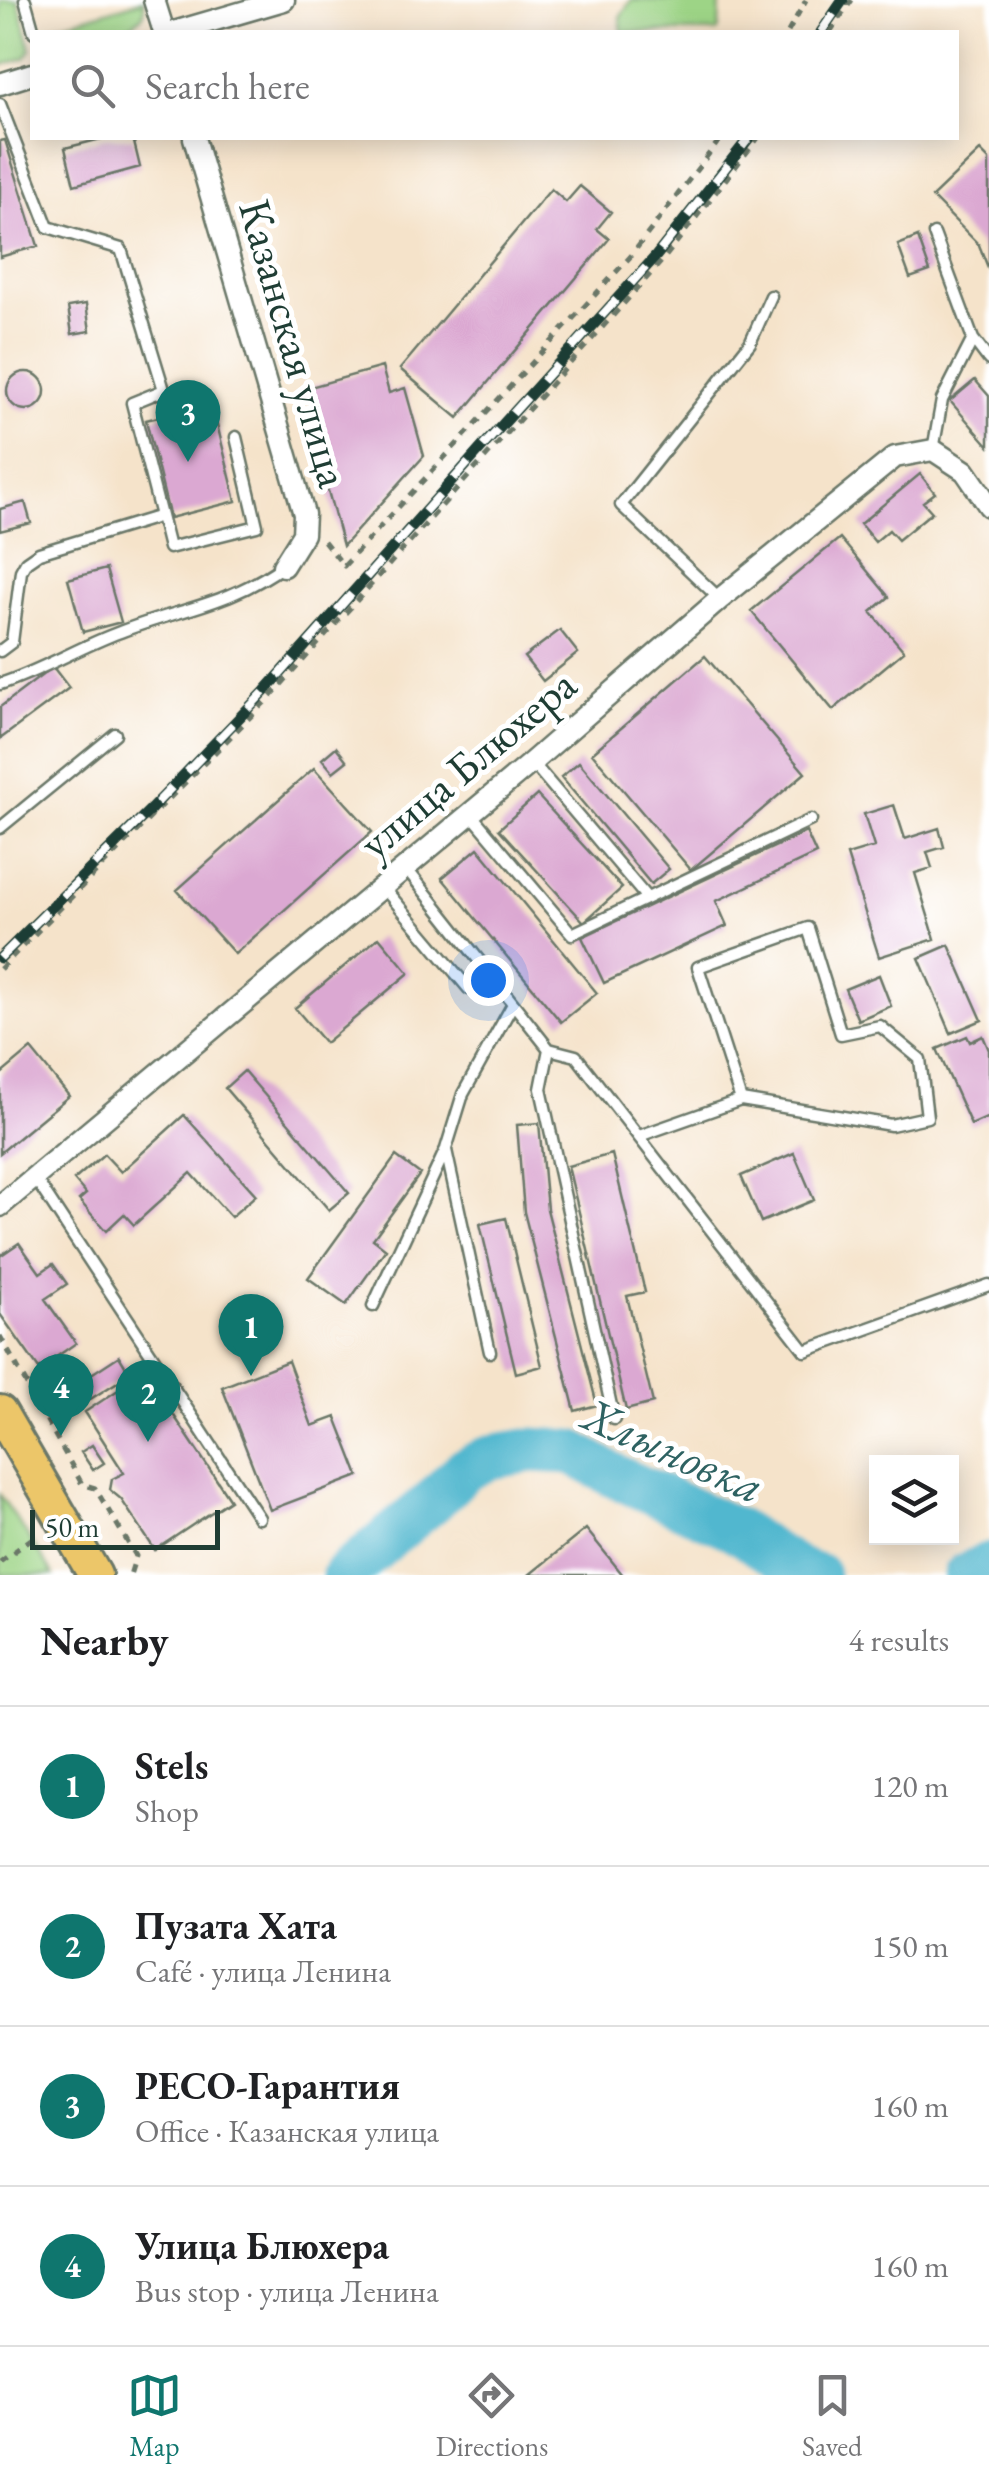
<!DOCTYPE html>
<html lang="en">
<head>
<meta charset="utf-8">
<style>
	body { margin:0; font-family:"EB Garamond",serif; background:#f6f6f6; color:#202124 }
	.controls { position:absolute; right:30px; bottom:30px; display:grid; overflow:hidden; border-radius:0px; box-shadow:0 5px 25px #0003 }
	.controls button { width:90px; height:90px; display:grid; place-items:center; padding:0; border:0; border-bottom:2px solid #e0e0e0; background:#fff; color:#202124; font:50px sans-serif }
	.scale { position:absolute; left:30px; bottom:25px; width:190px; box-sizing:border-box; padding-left:10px; border:5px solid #1f3d34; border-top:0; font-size:28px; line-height:35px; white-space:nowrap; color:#1f3d34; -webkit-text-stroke:8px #fff; paint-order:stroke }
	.you { position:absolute; left:488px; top:980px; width:35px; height:35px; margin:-25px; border:8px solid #fff; border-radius:50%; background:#1a73e8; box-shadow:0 0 0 15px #1a73e833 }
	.badge { display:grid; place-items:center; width:65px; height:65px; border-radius:50%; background:#0f766e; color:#fff; font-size:32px; font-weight:700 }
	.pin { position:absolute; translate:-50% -82px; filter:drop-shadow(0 2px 5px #0008) }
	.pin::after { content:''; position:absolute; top:52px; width:35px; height:30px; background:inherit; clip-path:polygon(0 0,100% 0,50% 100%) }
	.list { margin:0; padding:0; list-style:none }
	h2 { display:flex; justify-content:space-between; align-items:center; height:130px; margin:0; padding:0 40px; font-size:42px }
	h2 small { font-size:32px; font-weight:400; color:#757577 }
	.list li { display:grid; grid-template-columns:65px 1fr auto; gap:30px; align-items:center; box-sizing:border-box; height:160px; padding:0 40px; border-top:2px solid #e0e0e0 }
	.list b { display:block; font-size:38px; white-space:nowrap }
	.list p { margin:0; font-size:32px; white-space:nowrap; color:#757577 }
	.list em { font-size:32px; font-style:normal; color:#757577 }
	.icon { flex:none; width:55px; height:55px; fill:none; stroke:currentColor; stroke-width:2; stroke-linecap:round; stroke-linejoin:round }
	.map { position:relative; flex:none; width:989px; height:1575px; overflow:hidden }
	.search { position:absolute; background:#fff; box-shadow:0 5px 25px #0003; left:30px; right:30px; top:30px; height:110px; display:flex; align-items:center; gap:25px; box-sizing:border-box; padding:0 35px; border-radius:0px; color:#757577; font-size:38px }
	.sheet { height:770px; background:#fff }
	nav { display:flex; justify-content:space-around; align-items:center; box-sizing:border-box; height:140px; border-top:2px solid #e0e0e0; background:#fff; font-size:28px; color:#757577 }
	nav a { display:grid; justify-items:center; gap:5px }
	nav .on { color:#0f766e }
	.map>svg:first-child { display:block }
	.green { fill:#9dd486; stroke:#5e885d; stroke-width:2.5 }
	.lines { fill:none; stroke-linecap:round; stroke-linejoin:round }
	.river { stroke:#51b7cf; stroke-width:45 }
	.building { fill:#dba8d2 }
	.service-casing { stroke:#6a7768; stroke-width:15 }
	.minor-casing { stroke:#6a7768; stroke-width:25 }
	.primary-casing { stroke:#6a7768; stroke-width:38 }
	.path { stroke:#6a7768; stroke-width:5; stroke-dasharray:8 8; stroke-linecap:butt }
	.service { stroke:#fff; stroke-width:10 }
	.minor { stroke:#fff; stroke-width:20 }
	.primary { stroke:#ecc669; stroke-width:32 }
	.rail-casing { stroke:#1f3d34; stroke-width:11 }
	.rail { stroke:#fff; stroke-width:8; stroke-dasharray:22; stroke-linecap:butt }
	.labels { text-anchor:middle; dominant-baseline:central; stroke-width:10; stroke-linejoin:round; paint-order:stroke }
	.street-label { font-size:45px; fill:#1f3d34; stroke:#fff }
	.water-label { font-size:48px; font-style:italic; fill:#2e6262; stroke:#fff }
</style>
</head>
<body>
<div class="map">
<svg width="989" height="1575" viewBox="0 0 989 1575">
	<rect width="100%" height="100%" fill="#fff"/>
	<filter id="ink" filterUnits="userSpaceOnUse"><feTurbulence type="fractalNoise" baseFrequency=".01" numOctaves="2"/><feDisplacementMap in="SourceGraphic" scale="20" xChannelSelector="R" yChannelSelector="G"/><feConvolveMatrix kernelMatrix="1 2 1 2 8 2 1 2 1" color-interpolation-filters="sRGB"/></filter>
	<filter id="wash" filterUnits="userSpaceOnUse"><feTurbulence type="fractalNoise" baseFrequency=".0048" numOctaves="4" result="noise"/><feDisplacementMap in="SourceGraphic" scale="40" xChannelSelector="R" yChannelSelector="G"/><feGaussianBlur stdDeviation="2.25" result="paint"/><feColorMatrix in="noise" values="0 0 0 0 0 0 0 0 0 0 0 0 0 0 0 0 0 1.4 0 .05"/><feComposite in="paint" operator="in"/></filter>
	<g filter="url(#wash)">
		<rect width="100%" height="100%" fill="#f5e3ca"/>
		<path class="green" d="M0 0H18L31 50 25 58 0 66Z
			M144 0V13C124 43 75 32 43 32V30Z
			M631 0H720L719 29 717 32H622L620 17Z
			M0 1495 54 1575H0Z"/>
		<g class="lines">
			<path class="river" d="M344 1575 432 1502 463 1471 490 1457 532 1450 572 1452 615 1476 734 1529 799 1570 817 1575
				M966 1575 989 1564"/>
		</g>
		<g id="blocks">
			<path class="building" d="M105 138H133L140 167 74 185 65 148Z
				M5 140 38 246 0 257V141Z
				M980 151 989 160V270L979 245 932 197Z
				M580 186 611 212 597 229 609 239 458 418 400 369 551 189 566 202Z
				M918 237 930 271 910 278 898 245Z
				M86 304 90 331 72 334 68 307Z
				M382 367 389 393 405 388 424 456 343 546 315 443 325 441 310 387Z
				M7 391a19 19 0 1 1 38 0a19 19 0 1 1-38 0Z
				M975 380 989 396V446L950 401Z
				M212 404 236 501 170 518 146 420Z
				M920 474 935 493 923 502 932 512 898 540 889 530 875 542 860 524Z
				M25 502 31 523 0 531V509Z
				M840 538 889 597 871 612 904 651 833 710 751 611Z
				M106 569 121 622 83 632 68 579Z
				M560 630 578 653 543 681 524 657Z
				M705 656 805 773 691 870 592 753Z
				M53 667 69 688 0 739V707Z
				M336 747 347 761 333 772 322 759Z
				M579 762 669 869 651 884 561 777Z
				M314 768 372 832 235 954 177 890Z
				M537 795 622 888 584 922 499 829Z
				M894 805 905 839 939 828 944 847 927 852 932 868 915 873 935 939 879 957 847 855 874 847 864 814Z
				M806 832 816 854 716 901 727 926 604 983 582 937Z
				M478 848 597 993 561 1022 442 878Z
				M379 937 409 973 325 1043 295 1008Z
				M949 945 982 1020 951 1033 919 958Z
				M879 975 891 1006 858 1020 845 989Z
				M967 1036 970 1042 983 1036 989 1050V1117L971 1125 937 1049Z
				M31 1049 69 1096 0 1153V1075Z
				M244 1071 349 1193 329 1210 225 1088Z
				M184 1115 256 1195 231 1217 191 1173 134 1225 124 1214 106 1231 79 1200 86 1194 74 1180 104 1154 121 1172Z
				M539 1123 547 1209 597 1405 575 1411 524 1212 517 1125Z
				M794 1153 814 1200 761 1222 741 1176Z
				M612 1154 645 1292 627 1296 653 1403 626 1410 568 1166Z
				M396 1156 420 1174 373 1239 386 1249 346 1305 308 1278Z
				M506 1218 542 1366 516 1373 480 1224Z
				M19 1243 40 1273 53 1264 67 1284 45 1299 76 1343 39 1369 0 1314V1256Z
				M119 1356 130 1374 81 1405 70 1388Z
				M288 1361 312 1426 336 1417 359 1476 270 1510 222 1387Z
				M145 1372 230 1500 155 1550 121 1499 110 1490 112 1479 124 1473 85 1412Z
				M92 1445 104 1463 93 1470 81 1452Z
				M586 1529 623 1575H529Z"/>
		</g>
	</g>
	<g filter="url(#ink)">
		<use href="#blocks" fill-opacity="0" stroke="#6a7768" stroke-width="2.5"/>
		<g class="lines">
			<defs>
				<path id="service" d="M25 0 34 32
					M0 104 48 227 121 249 164 390 132 403 161 516 39 553 26 562 21 571 12 642 0 651
					M973 339 989 360
					M933 450 942 400 973 339 934 234
					M161 516 169 548 257 526 236 437
					M720 599 621 505 750 343 771 296
					M0 684C41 671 79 647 120 632 181 608 226 606 283 566
					M532 762 647 898
					M471 814 572 934 811 820
					M0 828 115 734
					M406 868 549 1049 541 1089 614 1419
					M383 887 469 989
					M549 1049 576 1056 805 1351 989 1285
					M639 1136 741 1100 698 967 808 928 841 1034 880 1026 920 1059 927 1117 891 1125 741 1100
					M446 1150 490 1352
					M35 1178 259 1518
					M373 1306 446 1149 463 1094 513 1004"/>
				<path id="minor" d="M154 0 164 32
					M174 32 284 0
					M0 84 32 74
					M194 138 304 514 303 534 283 566
					M0 1206 532 762 720 599 895 457 933 450 965 471 989 506"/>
				<path id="primary" d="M0 1412 95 1575"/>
			</defs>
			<use href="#service" class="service-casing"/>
			<use href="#minor" class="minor-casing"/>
			<use href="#primary" class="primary-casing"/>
			<path class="path" d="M788 32 806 0
				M830 32 852 0
				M324 541 344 566 630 257 721 138
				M0 969 271 696 662 261 758 138
				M0 1336 82 1484 95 1488 136 1556 130 1575
				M0 1562 35 1536"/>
			<use href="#service" class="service"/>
			<use href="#minor" class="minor"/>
			<use href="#primary" class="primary"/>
			<defs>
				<path id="rail" d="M821 32 843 0
					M0 958 151 809 265 691 485 444 656 256 749 138"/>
			</defs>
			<use href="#rail" class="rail-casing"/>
			<use href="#rail" class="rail"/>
		</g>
	</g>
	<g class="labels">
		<g class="street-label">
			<text transform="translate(295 343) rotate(74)">Казанская улица</text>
			<text transform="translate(467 763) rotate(-40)">улица Блюхера</text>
		</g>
		<g class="water-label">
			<text transform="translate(674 1450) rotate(24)">Хлыновка</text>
		</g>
	</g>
</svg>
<div class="controls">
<button><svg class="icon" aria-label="layers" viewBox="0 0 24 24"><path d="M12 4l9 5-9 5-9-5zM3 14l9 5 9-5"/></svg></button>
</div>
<div class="scale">50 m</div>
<div class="you"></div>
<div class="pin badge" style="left:251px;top:1376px">1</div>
<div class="pin badge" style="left:148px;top:1442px">2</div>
<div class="pin badge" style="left:188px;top:462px">3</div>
<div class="pin badge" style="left:61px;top:1436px">4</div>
<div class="search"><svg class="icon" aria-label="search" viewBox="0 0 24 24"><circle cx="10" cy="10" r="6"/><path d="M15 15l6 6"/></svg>Search here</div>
</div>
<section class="sheet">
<h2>Nearby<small>4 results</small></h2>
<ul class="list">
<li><span class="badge">1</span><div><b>Stels</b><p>Shop</p></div><em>120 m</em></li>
<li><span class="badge">2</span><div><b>Пузата Хата</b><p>Café · улица Ленина</p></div><em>150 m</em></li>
<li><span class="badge">3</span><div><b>РЕСО-Гарантия</b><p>Office · Казанская улица</p></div><em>160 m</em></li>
<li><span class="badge">4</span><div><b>Улица Блюхера</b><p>Bus stop · улица Ленина</p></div><em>160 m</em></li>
</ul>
</section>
<nav>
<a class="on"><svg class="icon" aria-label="map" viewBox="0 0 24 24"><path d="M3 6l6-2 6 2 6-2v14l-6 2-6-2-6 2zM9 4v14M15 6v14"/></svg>Map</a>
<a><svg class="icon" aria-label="directions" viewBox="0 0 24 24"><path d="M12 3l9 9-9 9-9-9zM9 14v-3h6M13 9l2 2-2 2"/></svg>Directions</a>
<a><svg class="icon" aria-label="saved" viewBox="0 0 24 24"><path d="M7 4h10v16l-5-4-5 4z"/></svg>Saved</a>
</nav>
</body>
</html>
